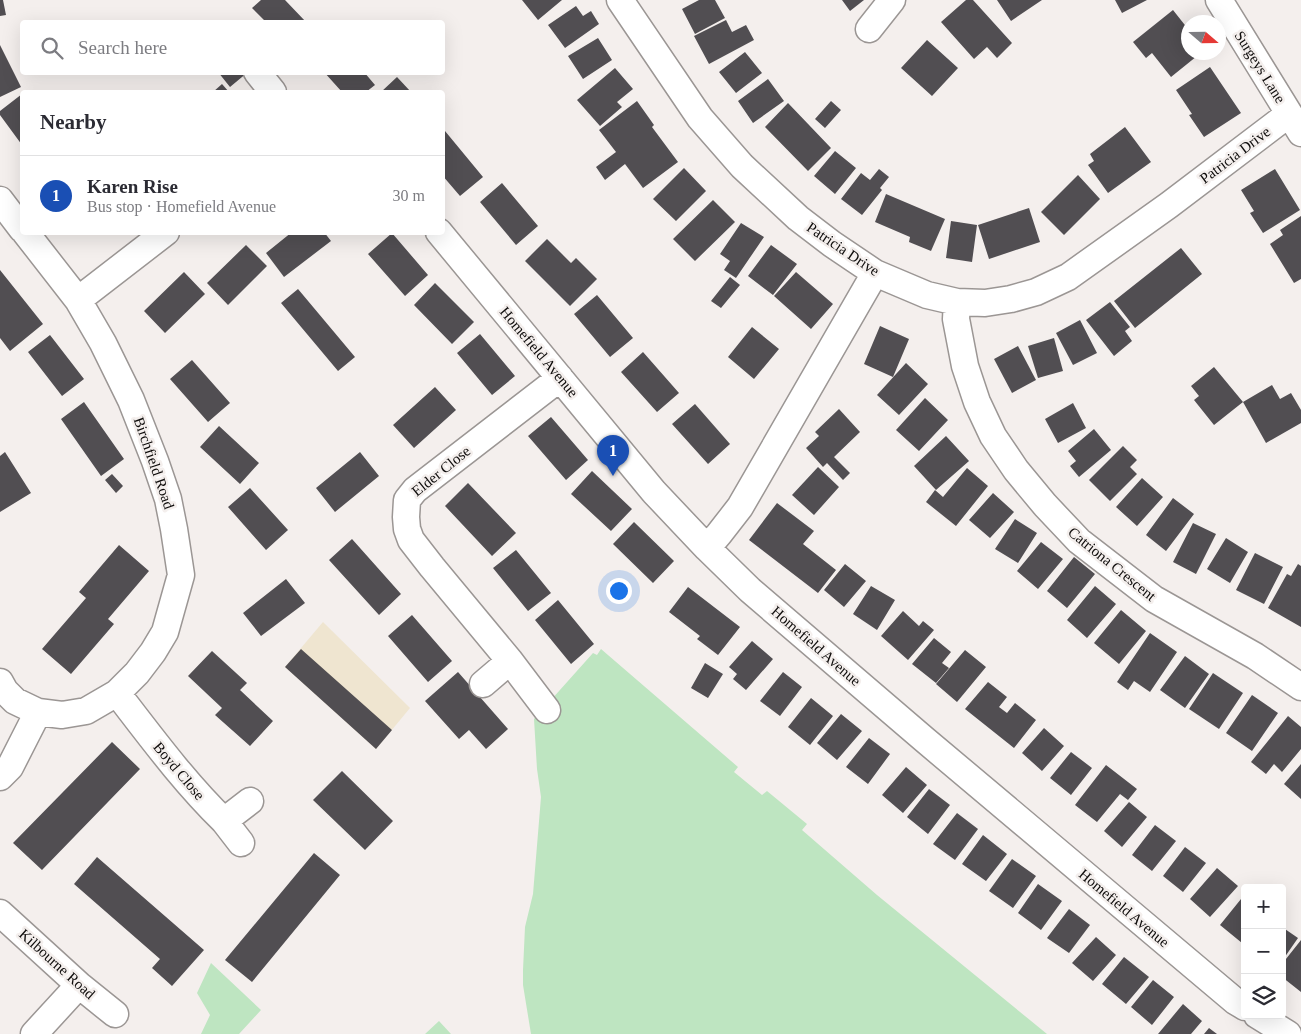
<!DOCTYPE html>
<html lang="en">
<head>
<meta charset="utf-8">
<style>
	body { margin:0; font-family:"Times New Roman",serif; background:#f7f7f7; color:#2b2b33 }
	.controls { position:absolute; right:15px; bottom:15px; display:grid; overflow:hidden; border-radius:5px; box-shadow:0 5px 20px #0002 }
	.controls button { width:45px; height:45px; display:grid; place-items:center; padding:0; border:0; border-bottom:1px solid #e1e1e2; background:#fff; color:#2b2b33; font:25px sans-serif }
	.compass { position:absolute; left:1181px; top:15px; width:45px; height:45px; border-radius:50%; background:#fff; box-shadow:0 5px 20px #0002; rotate:110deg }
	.you { position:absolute; left:618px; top:590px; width:18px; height:18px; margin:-12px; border:4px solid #fff; border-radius:50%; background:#1a73e8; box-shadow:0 0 0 8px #1a73e833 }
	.badge { display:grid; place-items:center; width:32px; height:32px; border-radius:50%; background:#d93025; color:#fff; font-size:16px; font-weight:700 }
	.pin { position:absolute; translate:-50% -41px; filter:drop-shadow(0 1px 2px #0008) }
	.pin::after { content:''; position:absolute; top:26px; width:18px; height:15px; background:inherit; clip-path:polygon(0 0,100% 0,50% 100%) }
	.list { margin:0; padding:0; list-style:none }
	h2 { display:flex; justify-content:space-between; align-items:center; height:65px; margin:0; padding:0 20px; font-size:21px }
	h2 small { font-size:16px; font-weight:400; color:#7c7c81 }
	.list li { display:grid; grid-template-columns:32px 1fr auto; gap:15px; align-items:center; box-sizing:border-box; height:80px; padding:0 20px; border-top:1px solid #e1e1e2 }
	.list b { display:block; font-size:19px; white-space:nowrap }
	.list p { margin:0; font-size:16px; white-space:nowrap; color:#7c7c81 }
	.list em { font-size:16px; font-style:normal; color:#7c7c81 }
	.icon { flex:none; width:28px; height:28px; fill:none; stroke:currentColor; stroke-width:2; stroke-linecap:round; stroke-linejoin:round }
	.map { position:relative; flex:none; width:1301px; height:1034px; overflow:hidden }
	.search { position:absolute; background:#fff; box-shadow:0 5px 20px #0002; left:20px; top:20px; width:425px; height:55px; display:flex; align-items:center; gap:12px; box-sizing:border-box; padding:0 18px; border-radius:5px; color:#7c7c81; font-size:19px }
	.panel { position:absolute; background:#fff; box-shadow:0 5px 20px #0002; left:20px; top:90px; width:425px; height:145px; border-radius:5px }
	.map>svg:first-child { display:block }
	.industrial { fill:#efe5d0 }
	.green { fill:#bee5c1 }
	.building { fill:#514e52 }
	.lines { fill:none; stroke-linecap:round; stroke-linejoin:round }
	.minor-casing { stroke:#9b9694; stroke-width:29 }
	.minor { stroke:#fff; stroke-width:26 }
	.labels { text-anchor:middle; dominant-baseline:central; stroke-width:5; stroke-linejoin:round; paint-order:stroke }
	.street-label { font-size:15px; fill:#0d0b0a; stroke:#f4efed }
</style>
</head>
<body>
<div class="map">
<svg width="1301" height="1034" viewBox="0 0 1301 1034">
	<rect width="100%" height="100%" fill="#f4efed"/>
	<path class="industrial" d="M323 622 410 708 376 749 285 667Z"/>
	<path class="green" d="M601 649 738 767 734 772 762 795 767 791 807 824 802 830 877 895 1047 1034H531L523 985V970L525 927 533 894 541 797 537 769 534 719 593 653 597 655Z
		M211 963 261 1010 239 1034H201L210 1015 197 993Z
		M439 1021 451 1034H425Z"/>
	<path class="building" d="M0 0H3L6 15 0 16Z
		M261 0H285L306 22H266L252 8Z
		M522 0H562L538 20Z
		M699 0H715L725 18 695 34 682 9Z
		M842 0H864L850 11Z
		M966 0H973L1012 43 997 58 987 47 974 59 941 22Z
		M997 0H1042L1011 21Z
		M1115 0H1147L1122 13Z
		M576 6 583 16 591 11 599 24 565 48 548 25Z
		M1173 10 1188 29V52H1202L1171 77 1152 53 1146 58 1133 42Z
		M726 20 732 32 746 25 754 40 709 64 694 36Z
		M598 38 612 60 583 79 568 56Z
		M927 40 958 68 932 96 901 68Z
		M0 45 21 87 0 97Z
		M745 52 762 73 736 93 719 72Z
		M1210 67 1241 113 1204 137 1189 115 1192 114 1176 90Z
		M615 68 633 89 617 102 622 107 600 126 577 100Z
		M218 72H248L230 87Z
		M324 72H364L375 85 366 92H342Z
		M397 77 411 92H381Z
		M768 79 784 101 753 123 738 101Z
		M222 84 229 92H213Z
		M22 94V145L0 115V111Z
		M637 101 654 125 652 127 678 162 643 188 625 164 605 180 596 167 616 152 599 130Z
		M831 101 841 110 825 128 815 119Z
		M788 103 831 148 808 171 765 127Z
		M1125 127 1151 162 1108 193 1088 165 1094 161 1090 154Z
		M445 131 483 177 460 196 442 175V133Z
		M835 151 856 168 835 194 814 176Z
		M684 168 706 191 676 221 653 199Z
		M879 169 889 177 880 188 882 190 862 215 841 199 861 173 870 180Z
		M1275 169 1300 210 1263 233 1250 213 1254 211 1241 190Z
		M1078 175 1100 199 1064 235 1041 212Z
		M502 183 538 226 516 245 480 202Z
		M886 194 945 219 931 251 909 242 910 237 875 222Z
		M713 200 735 222 695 261 673 239Z
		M1029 208 1040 242 989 259 978 225Z
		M1301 216V279L1294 283 1270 244 1283 235 1280 230Z
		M951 221 977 225 972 262 946 258Z
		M741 223 764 237 736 278 724 270 730 261 720 254Z
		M292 232H324L331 241 284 277 266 253Z
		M392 233 428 275 405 296 368 254Z
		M547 239 571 263 576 258 597 279 570 306 525 261Z
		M246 245 267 266 228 305 207 283Z
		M771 245 797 264 773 295 748 276Z
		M1181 248 1202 274 1135 328 1114 301Z
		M0 270 43 324 10 351 0 338Z
		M184 272 205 294 165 333 144 311Z
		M796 272 833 304 811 329 774 296Z
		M730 277 740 285 721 308 711 301Z
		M435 283 474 322 452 344 414 305Z
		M298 289 355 357 338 371 281 303Z
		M597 295 633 338 610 357 574 314Z
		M1110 302 1130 327 1125 331 1132 341 1114 356 1086 320Z
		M1080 320 1097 353 1073 365 1056 333Z
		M880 326 909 339 893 377 864 364Z
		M752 327 779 349 754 379 728 357Z
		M480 334 515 376 492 395 457 353Z
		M50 335 84 379 62 396 28 352Z
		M1054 338 1063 371 1038 378 1028 346Z
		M1018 346 1036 380 1012 393 994 359Z
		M643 352 679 393 657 412 621 372Z
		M192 360 230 403 208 422 170 379Z
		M906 363 928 384 899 415 877 395Z
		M1214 367 1243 402 1214 425 1194 400 1199 396 1191 386Z
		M1272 385 1280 399 1291 393 1301 410V423L1266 443 1243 402Z
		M435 387 456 410 414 448 393 425Z
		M925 398 948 420 919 451 896 430Z
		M84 402 124 459 101 476 61 419Z
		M1073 403 1086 428 1058 443 1045 419Z
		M695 404 730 444 708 464 672 424Z
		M839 409 860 432 834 457 850 473 843 480 827 463 823 467 806 448 819 436 815 432Z
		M551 417 588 460 566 480 528 436Z
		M219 426 259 463 240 484 200 447Z
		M1094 429 1111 450 1079 477 1070 466 1076 461 1068 451Z
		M946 436 969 461 936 490 914 466Z
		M1123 446 1137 460 1130 467 1137 474 1110 501 1089 480Z
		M5 452 31 493 0 512V456Z
		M360 452 379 476 335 512 316 488Z
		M818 467 839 487 814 515 792 495Z
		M967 468 988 486 956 526 926 502 935 490 943 497Z
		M592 471 632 509 611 531 571 494Z
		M112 474 123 486 116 493 105 480Z
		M1142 478 1163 497 1137 526 1116 507Z
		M468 483 516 533 492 556 445 506Z
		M250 488 288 530 266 550 228 507Z
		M993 493 1014 512 990 538 969 520Z
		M1173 498 1194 514 1166 551 1146 535Z
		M777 503 814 531 803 544 836 570 818 593 749 540Z
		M1015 519 1037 533 1018 563 995 549Z
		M634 522 674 561 653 583 613 544Z
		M1193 523 1216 534 1196 574 1173 562Z
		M1226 538 1248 552 1230 583 1207 569Z
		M352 539 401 594 379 615 329 560Z
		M1041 542 1063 559 1038 589 1017 571Z
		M119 545 149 571 108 619 114 624 71 674 42 649 86 598 79 592Z
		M516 550 551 593 528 611 493 568Z
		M1255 553 1283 567 1264 604 1236 590Z
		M1074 557 1095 574 1067 608 1047 591Z
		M845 564 866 581 844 607 824 590Z
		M1298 564 1301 566V627L1268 608 1287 574 1291 576Z
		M286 579 305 603 261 636 243 613Z
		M871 586 895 600 877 630 853 614Z
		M1095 586 1116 604 1087 638 1067 620Z
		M688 587 740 627 718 655 697 639 700 636 669 612Z
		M558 600 594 644 571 664 535 620Z
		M1121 610 1146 631 1119 664 1094 643Z
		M903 611 919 626 923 621 934 630 908 660 881 636Z
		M412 615 452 661 428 682 388 636Z
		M1150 633 1177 652 1150 692 1134 681 1128 690 1117 682Z
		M934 638 951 652 942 663 949 668 936 683 912 664Z
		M752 641 773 659 746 690 733 679 737 674 729 667Z
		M301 649 392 730 376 749 285 667Z
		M965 650 986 667 957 702 936 684Z
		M212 651 247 683 240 690 273 721 250 746 215 715 222 708 188 676Z
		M1185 656 1209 674 1185 708 1160 690Z
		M705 663 723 674 708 698 691 688Z
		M458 672 508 729 486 749 469 730 459 739 425 701Z
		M783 672 802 687 780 716 760 701Z
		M1213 673 1243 693 1219 729 1189 709Z
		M988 682 1007 697 999 707 1007 713 1015 703 1036 720 1014 748 965 709Z
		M1252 695 1278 713 1252 751 1226 733Z
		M811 698 833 716 810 745 788 727Z
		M841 714 862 731 837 760 817 743Z
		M1288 716 1301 727V749L1282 772 1274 764 1266 774 1251 762Z
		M1044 728 1064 746 1042 771 1022 753Z
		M869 738 890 754 868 784 846 767Z
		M112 742 140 769 42 870 13 843Z
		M1071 752 1092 768 1071 795 1050 778Z
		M1301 764V799L1284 784Z
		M1106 765 1137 789 1128 800 1120 794 1097 822 1075 805Z
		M906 767 927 785 903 813 882 795Z
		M342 771 393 821 365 850 313 800Z
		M929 789 950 805 928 834 907 817Z
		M1129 802 1147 817 1122 847 1104 831Z
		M957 813 978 829 955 860 933 844Z
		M1155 825 1176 841 1152 871 1132 855Z
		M983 835 1007 854 986 881 962 864Z
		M1185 847 1206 863 1183 892 1163 876Z
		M314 853 340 875 252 982 225 960Z
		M97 857 204 950 172 986 152 968 160 959 74 884Z
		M1012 859 1036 876 1013 908 989 891Z
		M1217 868 1238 886 1210 917 1190 899Z
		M1038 884 1062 901 1041 930 1018 913Z
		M1241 899 1245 902V939L1242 943 1220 925Z
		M1069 909 1090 925 1069 953 1047 938Z
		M1282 927 1298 938 1282 961Z
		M1096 937 1116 955 1093 981 1072 963Z
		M1301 940V992L1282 977V964Z
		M1124 957 1149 977 1126 1004 1102 984Z
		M1153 980 1174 997 1152 1025 1131 1007Z
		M1183 1004 1202 1021 1191 1034H1158Z
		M1209 1028 1217 1034H1204Z"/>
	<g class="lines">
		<defs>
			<path id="minor" d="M620 0 700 118 742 166 798 218 832 244 875 273 927 295 957 302 985 303 1011 299 1036 292 1068 277 1169 205 1289 114
				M1219 0 1301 133
				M869 29 892 0
				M257 72 273 92
				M0 200 22 229
				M439 232 654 492 707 548 750 590 925 740 1235 1001 1245 1007
				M78 300 166 232
				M957 302 956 319 965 366 977 402 993 436 1016 470 1045 505 1079 541 1154 599 1255 656 1301 687
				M707 548 719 534 740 507 875 273
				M0 682 5 691 15 701 38 712 62 715 86 711 117 693 137 673 153 652 165 632 181 575 174 529 168 499 155 461 131 400 103 343 78 300 25 232
				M483 684 510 661
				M117 693C151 737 184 782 224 821L250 801
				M547 710 510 661 432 567 411 540 407 529 406 517 407 500 415 490 560 378
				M0 777 10 767 38 712
				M224 821 241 843
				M0 913 79 985 115 1014
				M1257 1015 1288 1034
				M34 1034 79 985"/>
		</defs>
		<use href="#minor" class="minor-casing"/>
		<use href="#minor" class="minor"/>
	</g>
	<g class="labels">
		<g class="street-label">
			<text transform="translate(1260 67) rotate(58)">Surgeys Lane</text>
			<text transform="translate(1235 155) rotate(-37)">Patricia Drive</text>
			<text transform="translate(843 249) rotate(34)">Patricia Drive</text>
			<text transform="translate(539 352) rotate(50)">Homefield Avenue</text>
			<text transform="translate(154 463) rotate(71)">Birchfield Road</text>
			<text transform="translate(441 471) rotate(-39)">Elder Close</text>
			<text transform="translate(1112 564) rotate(39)">Catriona Crescent</text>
			<text transform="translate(816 646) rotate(41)">Homefield Avenue</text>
			<text transform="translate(179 771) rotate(50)">Boyd Close</text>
			<text transform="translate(1124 908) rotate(40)">Homefield Avenue</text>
			<text transform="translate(57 964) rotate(42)">Kilbourne Road</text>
		</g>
	</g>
</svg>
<div class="controls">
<button>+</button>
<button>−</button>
<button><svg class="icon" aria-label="layers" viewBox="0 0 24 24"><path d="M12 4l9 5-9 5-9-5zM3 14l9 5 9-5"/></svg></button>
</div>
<svg class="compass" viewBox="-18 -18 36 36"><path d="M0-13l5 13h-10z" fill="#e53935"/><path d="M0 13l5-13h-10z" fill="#7c7c81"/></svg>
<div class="you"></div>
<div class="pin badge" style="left:613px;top:476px;background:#1a4fb4">1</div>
<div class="search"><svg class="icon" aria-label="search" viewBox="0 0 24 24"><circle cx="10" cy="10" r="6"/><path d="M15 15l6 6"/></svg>Search here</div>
<section class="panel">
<h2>Nearby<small></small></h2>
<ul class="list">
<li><span class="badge" style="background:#1a4fb4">1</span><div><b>Karen Rise</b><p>Bus stop · Homefield Avenue</p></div><em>30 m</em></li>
</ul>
</section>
</div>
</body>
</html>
